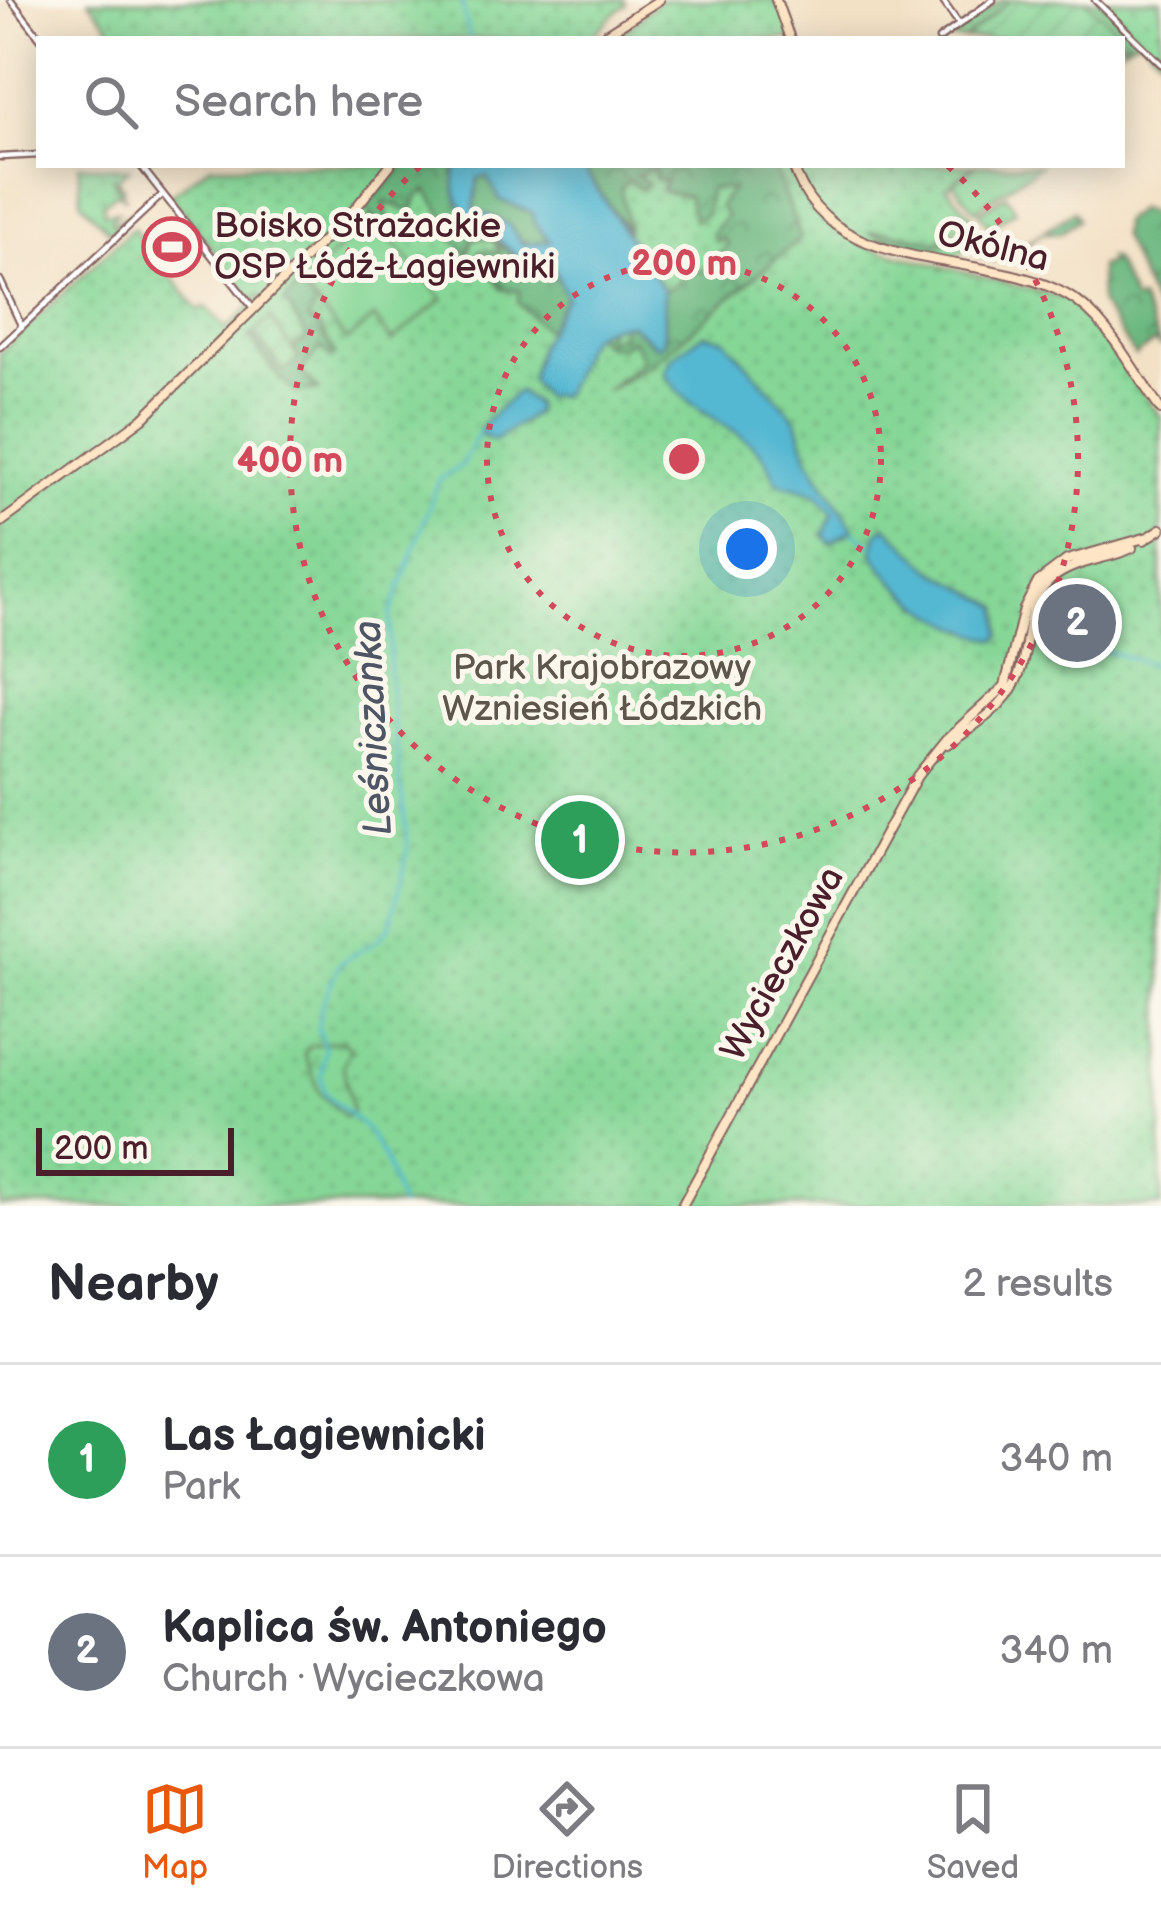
<!DOCTYPE html>
<html lang="en">
<head>
<meta charset="utf-8">
<style>
	body { margin:0; font-family:"Balsamiq Sans",sans-serif; background:#f2f2f3; color:#2b2b33 }
	.scale { position:absolute; left:36px; bottom:30px; width:198px; box-sizing:border-box; padding-left:12px; border:6px solid #4a1f2b; border-top:0; font-size:33px; line-height:42px; white-space:nowrap; color:#4a1f2b; -webkit-text-stroke:9px #fbf7ec; paint-order:stroke }
	.you { position:absolute; left:747px; top:549px; width:42px; height:42px; margin:-30px; border:9px solid #fff; border-radius:50%; background:#1a73e8; box-shadow:0 0 0 18px #1a73e833 }
	.badge { display:grid; place-items:center; width:78px; height:78px; border-radius:50%; background:#ea580c; color:#fff; font-size:39px; font-weight:700 }
	.pin { position:absolute; translate:-50% -50%; border:6px solid #fff; box-shadow:0 3px 12px #0006 }
	.list { margin:0; padding:0; list-style:none }
	h2 { display:flex; justify-content:space-between; align-items:center; height:156px; margin:0; padding:0 48px; font-size:51px }
	h2 small { font-size:39px; font-weight:400; color:#7c7c81 }
	.list li { display:grid; grid-template-columns:78px 1fr auto; gap:36px; align-items:center; box-sizing:border-box; height:192px; padding:0 48px; border-top:3px solid #e1e1e2 }
	.list b { display:block; font-size:45px; white-space:nowrap }
	.list p { margin:0; font-size:39px; white-space:nowrap; color:#7c7c81 }
	.list em { font-size:39px; font-style:normal; color:#7c7c81 }
	.icon { flex:none; width:66px; height:66px; fill:none; stroke:currentColor; stroke-width:2; stroke-linecap:round; stroke-linejoin:round }
	.map { position:relative; flex:none; width:1161px; height:1206px; overflow:hidden }
	.search { position:absolute; background:#fff; box-shadow:0 6px 30px #0003; left:36px; right:36px; top:36px; height:132px; display:flex; align-items:center; gap:30px; box-sizing:border-box; padding:0 42px; border-radius:0px; color:#7c7c81; font-size:45px }
	.sheet { height:540px; background:#fff }
	nav { display:flex; justify-content:space-around; align-items:center; box-sizing:border-box; height:168px; border-top:3px solid #e1e1e2; background:#fff; font-size:33px; color:#7c7c81 }
	nav a { display:grid; justify-items:center; gap:6px }
	nav .on { color:#ea580c }
	.map>svg:first-child { display:block }
	.grass { fill:url(#grass-dots); stroke:#687b61; stroke-width:3 }
	.forest { fill:url(#forest-crowns); stroke:#5b6c56; stroke-width:3 }
	.wetland { fill:url(#wetland-marsh); stroke:#687b61; stroke-width:3 }
	.garden { fill:url(#garden-furrows); stroke:#687b61; stroke-width:3 }
	.pitch { fill:#86d797; stroke:#687b61; stroke-width:3 }
	.water { fill:#54b8d2; stroke:#4f6c7e; stroke-width:3; fill-rule:evenodd }
	.lines { fill:none; stroke-linecap:round; stroke-linejoin:round }
	.stream { stroke:#54b8d2; stroke-width:3 }
	.street-casing { stroke:#856361; stroke-width:9 }
	.secondary-casing { stroke:#856361; stroke-width:12 }
	.street { stroke:#fff; stroke-width:4.5 }
	.secondary { stroke:#fde5c5; stroke-width:8 }
	.ring { fill:none; stroke:#d1495b; stroke-width:6; stroke-dasharray:6 12 }
	.labels { text-anchor:middle; dominant-baseline:central; stroke-width:10; stroke-linejoin:round; paint-order:stroke }
	.poi-label { font-size:36px; fill:#4a1f2b; stroke:#fbf7ec; text-anchor:start }
	.street-label { font-size:36px; fill:#4a1f2b; stroke:#fbf7ec }
	.park-label { font-size:36px; fill:#5c564b; stroke:#fbf7ec }
	.water-label { font-size:39px; font-style:italic; fill:#4e5565; stroke:#fbf7ec }
	.centre { fill:#d1495b; stroke:#fbf7ec; stroke-width:6 }
	.ring-label { font-size:36px; text-anchor:middle; font-weight:bold; fill:#d1495b; stroke:#fbf7ec; stroke-width:10; stroke-linejoin:round; paint-order:stroke }
</style>
</head>
<body>
<div class="map">
<svg width="1161" height="1206" viewBox="0 0 1161 1206">
	<defs>
		<pattern id="grass-dots" width="8" height="8" patternUnits="userSpaceOnUse" patternTransform="scale(3)"><rect width="8" height="8" fill="#86d797"/><path d="M2 2h.1M6 6h.1" fill="none" stroke="#75b882" stroke-width="1.8" stroke-linecap="round"/></pattern>
		<pattern id="forest-crowns" width="20" height="18" patternUnits="userSpaceOnUse" patternTransform="scale(3)"><rect width="20" height="18" fill="#6cb880"/><path d="M2 6a3 3 0 1 1 6 0M12 15a3 3 0 1 1 6 0" fill="none" stroke="#5b9569"/></pattern>
		<pattern id="wetland-marsh" width="20" height="14" patternUnits="userSpaceOnUse" patternTransform="scale(3)"><rect width="20" height="14" fill="#86d797"/><path d="M1 5h8M5 5V1M11 12h8M15 12V8" fill="none" stroke="#75b882"/></pattern>
		<pattern id="garden-furrows" width="10" height="10" patternUnits="userSpaceOnUse" patternTransform="scale(3)"><rect width="10" height="10" fill="#86d797"/><path d="M-1 1l2-2M0 10L10 0M9 11l2-2" fill="none" stroke="#75b882"/></pattern>
	</defs>
	<rect width="100%" height="100%" fill="#fbf7ec"/>
	<filter id="ink" filterUnits="userSpaceOnUse"><feTurbulence type="fractalNoise" baseFrequency=".00833" numOctaves="2"/><feDisplacementMap in="SourceGraphic" scale="24" xChannelSelector="R" yChannelSelector="G"/><feConvolveMatrix kernelMatrix="1 2 1 2 8 2 1 2 1" color-interpolation-filters="sRGB"/></filter>
	<filter id="wash" filterUnits="userSpaceOnUse"><feTurbulence type="fractalNoise" baseFrequency=".004" numOctaves="4" result="noise"/><feDisplacementMap in="SourceGraphic" scale="48" xChannelSelector="R" yChannelSelector="G"/><feGaussianBlur stdDeviation="2.7" result="paint"/><feColorMatrix in="noise" values="0 0 0 0 0 0 0 0 0 0 0 0 0 0 0 0 0 1.4 0 .05"/><feComposite in="paint" operator="in"/></filter>
	<g filter="url(#wash)">
		<rect width="100%" height="100%" fill="#f3e1c6"/>
		<path class="grass" d="M89 0H624L626 5C606 16 605 29 587 39H120Z
			M659 0H781L799 39H596L628 28Z
			M1002 0H1098L1131 30 1102 0H1161V58L1139 37 1122 48V39H949Z
			M79 165 129 169 117 179 125 190 112 176 126 199 117 192 103 204 104 213 118 212 111 220 114 224 135 210 111 233 81 202Z
			M211 165H974L947 187 973 218 950 233 975 246 951 258 880 240 872 248 1075 301 1161 417V1206H0V353L133 228 198 310 206 307 227 329 262 295 251 298 170 195Z
			M1006 195 1016 210 989 227 979 213Z"/>
		<path class="forest" d="M405 165H457L454 174 476 227 521 261 542 258 554 267 566 297 547 331 518 303 519 291 502 289 486 265 476 261 479 251 500 252 492 239 473 238 468 255 444 228 449 224 427 190 417 197 413 211 384 202 389 222 382 226 365 207Z
			M581 165H773L801 238 650 365 606 390 638 365 641 356 631 338 621 347 605 345 594 333 609 326 605 339 622 335 623 324H630L653 344 666 335 664 290 674 286 689 266 702 272 728 245 722 237 716 242 712 234 726 216 719 206 732 189H709L706 214 694 221 688 196 661 191 665 181 656 179 654 168 637 175 648 184 641 190 629 180 621 188 628 231Z
			M484 175 515 207 534 213V223L550 240C524 247 522 243 508 224L474 209 478 178Z
			M1138 209 1161 218V321L1121 236 1122 222Z
			M1074 211 1078 219 1061 233H1042L1003 261 977 256 1004 258Z
			M883 231 935 241 949 235 956 239 926 251 868 232Z
			M1108 258 1113 259 1134 302 1140 300 1161 348 1155 342 1135 356 1100 304 1099 267 1110 263Z
			M299 287 316 305 308 320 322 330 335 355 331 358 321 347 301 372 319 390 297 393 280 379 249 336 254 334 283 371 298 359 294 347 307 338 285 301Z"/>
		<path class="wetland" d="M341 1040 351 1048 343 1065 352 1112 345 1117 320 1093 304 1054 309 1046Z"/>
		<path class="garden" d="M1010 0H1085L1129 39 1122 44V39H965Z
			M270 318 299 359 283 371 254 334Z"/>
		<path class="pitch" d="M977 165H1040L975 210 953 183Z
			M372 217 443 299 392 341 374 318 347 341 301 286Z
			M164 220 197 258 180 273 146 235Z"/>
		<path class="water" d="M457 165H581L664 290V343L656 346 631 324C571 326 587 360 562 395L543 397 530 379 539 345 566 297 554 267 543 258 521 261C493 227 444 219 457 165ZM487 177 500 200 533 213 534 223 550 241 523 244 508 224 474 209 478 178Z
			M704 334 725 339 797 420 808 457 854 529 830 543 823 535 833 513 816 493 778 483C772 475 770 465 765 458 742 426 685 413 665 372L673 356Z
			M518 391 535 404V413L494 441 481 435 482 425Z
			M886 526 933 570 1000 607 1001 635 996 640C948 627 897 596 873 552L877 533Z"/>
		<g class="lines">
			<path class="stream" d="M461 0 470 39
				M853 531 874 546
				M1034 630 1161 667
				M400 1206 385 1160 366 1129 326 1094 321 1076 325 1048 318 1029 321 1008 339 964 379 939 390 926 408 851 389 676 391 613 439 480 461 466 480 431"/>
		</g>
	</g>
	<g filter="url(#ink)">
		<g class="lines">
			<defs>
				<path id="street" d="M11 0 41 39
					M942 0 959 24
					M1095 0 1161 64
					M939 39 993 0
					M0 157 39 155
					M140 165 254 309
					M0 280 22 327
					M0 347 163 194"/>
				<path id="secondary" d="M776 0 790 39
					M598 39 659 0
					M793 165C828 281 984 247 1067 295 1108 318 1134 373 1161 410
					M0 523 142 419 354 210 390 165
					M1144 540 1161 529
					M948 744C972 727 1003 709 1016 681 1033 647 1020 605 1053 578 1076 560 1106 560 1132 548
					M682 1206 917 776 947 739 1005 686 1024 609 1038 582 1067 560 1148 537"/>
			</defs>
			<use href="#street" class="street-casing"/>
			<use href="#secondary" class="secondary-casing"/>
			<use href="#street" class="street"/>
			<use href="#secondary" class="secondary"/>
		</g>
	</g>
	<g class="ring">
		<circle cx="684" cy="459" r="197"/>
		<path d="M948 166A394 394 0 1 1 420 166"/>
	</g>
	<defs>
		<symbol id="stadium-ring" viewBox="-11 -11 22 22"><circle r="9.5" fill="#fbf7ec" stroke="#d1495b" stroke-width="1.5"/><path d="M0-5a6.5 5 0 1 0 0 10a6.5 5 0 1 0 0-10ZM-3.5-1.8h7v3.6h-7Z" fill="#d1495b"/></symbol>
	</defs>
	<g fill-rule="evenodd">
		<use href="#stadium-ring" x="139" y="214" width="66" height="66"/>
	</g>
	<g class="labels">
		<g class="poi-label">
			<text x="214" y="226">Boisko Strażackie<tspan x="214" dy="41">OSP Łódź-Łagiewniki</tspan></text>
		</g>
		<g class="street-label">
			<text transform="translate(993 247) rotate(14)">Okólna</text>
			<text transform="translate(783 964) rotate(-61)">Wycieczkowa</text>
		</g>
		<g class="park-label">
			<text x="602" y="668">Park Krajobrazowy<tspan x="602" dy="41">Wzniesień Łódzkich</tspan></text>
		</g>
		<g class="water-label">
			<text transform="translate(374 728) rotate(-93)">Leśniczanka</text>
		</g>
	</g>
	<circle cx="684" cy="459" r="18" class="centre"/>
	<g class="ring-label">
		<text x="684" y="275">200 m</text>
		<text x="290" y="472">400 m</text>
	</g>
</svg>
<div class="scale">200 m</div>
<div class="you"></div>
<div class="pin badge" style="left:580px;top:840px;background:#2e9e5b">1</div>
<div class="pin badge" style="left:1077px;top:623px;background:#6b7280">2</div>
<div class="search"><svg class="icon" aria-label="search" viewBox="0 0 24 24"><circle cx="10" cy="10" r="6"/><path d="M15 15l6 6"/></svg>Search here</div>
</div>
<section class="sheet">
<h2>Nearby<small>2 results</small></h2>
<ul class="list">
<li><span class="badge" style="background:#2e9e5b">1</span><div><b>Las Łagiewnicki</b><p>Park</p></div><em>340 m</em></li>
<li><span class="badge" style="background:#6b7280">2</span><div><b>Kaplica św. Antoniego</b><p>Church · Wycieczkowa</p></div><em>340 m</em></li>
</ul>
</section>
<nav>
<a class="on"><svg class="icon" aria-label="map" viewBox="0 0 24 24"><path d="M3 6l6-2 6 2 6-2v14l-6 2-6-2-6 2zM9 4v14M15 6v14"/></svg>Map</a>
<a><svg class="icon" aria-label="directions" viewBox="0 0 24 24"><path d="M12 3l9 9-9 9-9-9zM9 14v-3h6M13 9l2 2-2 2"/></svg>Directions</a>
<a><svg class="icon" aria-label="saved" viewBox="0 0 24 24"><path d="M7 4h10v16l-5-4-5 4z"/></svg>Saved</a>
</nav>
</body>
</html>
